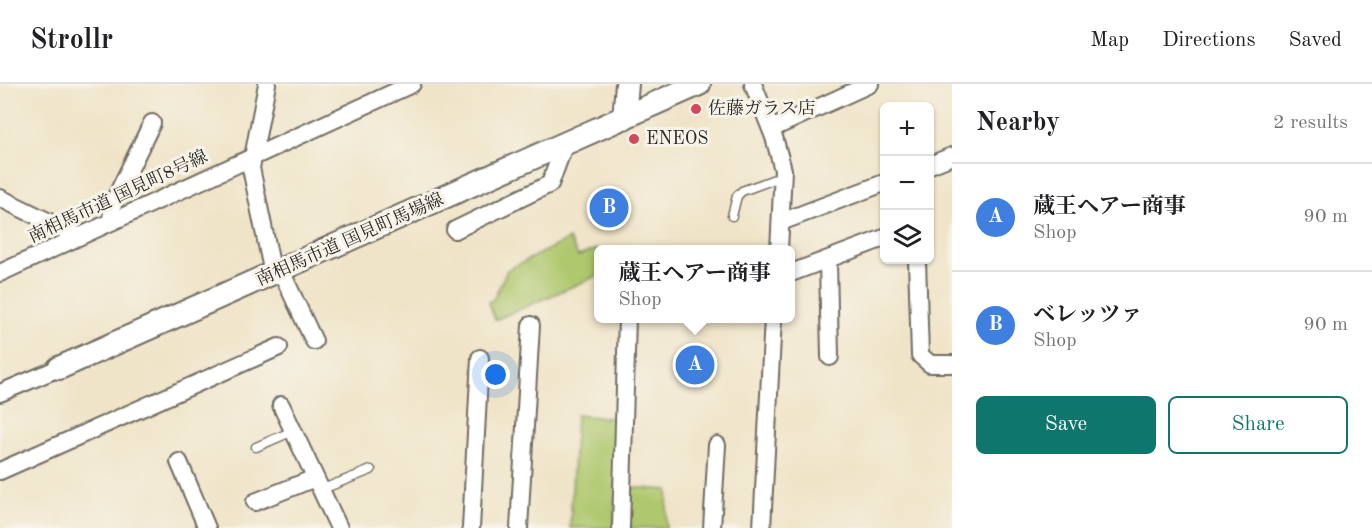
<!DOCTYPE html>
<html lang="en">
<head>
<meta charset="utf-8">
<style>
	body { margin:0; font-family:"Old Standard TT","Noto Serif JP",serif; background:#f2f2f2; color:#202124 }
	.controls { position:absolute; right:18px; top:18px; display:grid; overflow:hidden; border-radius:9px; box-shadow:0 2px 4px #0004 }
	.controls button { width:54px; height:54px; display:grid; place-items:center; padding:0; border:0; border-bottom:2px solid #e0e0e0; background:#fff; color:#202124; font:30px sans-serif }
	.you { position:absolute; left:496px; top:291px; width:21px; height:21px; margin:-15px; border:4px solid #fff; border-radius:50%; background:#1a73e8; box-shadow:0 0 0 9px #1a73e833 }
	.badge { display:grid; place-items:center; width:39px; height:39px; border-radius:50%; background:#0f766e; color:#fff; font-size:20px; font-weight:700 }
	.pin { position:absolute; translate:-50% -50%; border:3px solid #fff; box-shadow:0 2px 6px #0006 }
	.popup { position:absolute; left:594px; top:161px; width:201px; height:78px; box-sizing:border-box; display:grid; place-content:center; border-radius:9px; background:#fff; filter:drop-shadow(0 2px 4px #0005); font-size:20px; white-space:nowrap; color:#757577 }
	.popup b { font-size:22px; color:#202124 }
	.popup::after { content:''; position:absolute; left:50%; top:100%; margin-left:-12px; border:12px solid transparent; border-top-color:#fff }
	.list { margin:0; padding:0; list-style:none }
	h2 { display:flex; justify-content:space-between; align-items:center; height:78px; margin:0; padding:0 24px; font-size:26px }
	h2 small { font-size:20px; font-weight:400; color:#757577 }
	.list li { display:grid; grid-template-columns:39px 1fr auto; gap:18px; align-items:center; box-sizing:border-box; height:108px; padding:0 24px; border-top:2px solid #e0e0e0 }
	.list b { display:block; font-size:22px; white-space:nowrap }
	.list p { margin:0; font-size:20px; white-space:nowrap; color:#757577 }
	.list em { font-size:20px; font-style:normal; color:#757577 }
	.actions { display:flex; gap:12px; padding:18px 24px }
	.actions a { flex:1; padding:14px 0; border:2px solid #0f766e; border-radius:9px; text-align:center; font-size:21px; color:#0f766e }
	.actions .main { background:#0f766e; color:#fff }
	.icon { flex:none; width:33px; height:33px; fill:none; stroke:currentColor; stroke-width:2; stroke-linecap:round; stroke-linejoin:round }
	.map { position:relative; flex:none; width:952px; height:444px; overflow:hidden }
	header { display:flex; align-items:center; gap:36px; box-sizing:border-box; height:84px; padding:0 30px; background:#fff; border-bottom:2px solid #e0e0e0 }
	header strong { font-size:28px }
	nav { display:flex; gap:33px; margin-inline-start:auto; font-size:21px }
	main { display:flex }
	aside { flex:1; background:#fff }
	.map>svg:first-child { display:block }
	.green { fill:#afc86e; stroke:#6d7a4c; stroke-width:1.5 }
	.lines { fill:none; stroke-linecap:round; stroke-linejoin:round }
	.lane-casing { stroke:#706c62; stroke-width:11 }
	.street-casing { stroke:#706c62; stroke-width:20 }
	.secondary-casing { stroke:#706c62; stroke-width:26 }
	.lane { stroke:#fff; stroke-width:8 }
	.street { stroke:#fff; stroke-width:16 }
	.secondary { stroke:#fff; stroke-width:22 }
	.poi-dot { fill:#d1495b; stroke:#f7f3e8; stroke-width:2 }
	.labels { text-anchor:middle; dominant-baseline:central; stroke-width:6; stroke-linejoin:round; paint-order:stroke }
	.poi-label { font-size:18px; fill:#2b2b2b; stroke:#f7f3e8; text-anchor:start }
	.street-label { font-size:18px; fill:#2b2b2b; stroke:#f7f3e8 }
</style>
</head>
<body>
<header>
<strong>Strollr</strong>
<nav><a>Map</a><a>Directions</a><a>Saved</a></nav>
</header>
<main>
<div class="map">
<svg width="952" height="444" viewBox="0 0 952 444">
	<rect width="100%" height="100%" fill="#f7f3e8"/>
	<filter id="ink" filterUnits="userSpaceOnUse"><feTurbulence type="fractalNoise" baseFrequency=".0167" numOctaves="2"/><feDisplacementMap in="SourceGraphic" scale="12" xChannelSelector="R" yChannelSelector="G"/><feConvolveMatrix kernelMatrix="1 2 1 2 8 2 1 2 1" color-interpolation-filters="sRGB"/></filter>
	<filter id="wash" filterUnits="userSpaceOnUse"><feTurbulence type="fractalNoise" baseFrequency=".008" numOctaves="4" result="noise"/><feDisplacementMap in="SourceGraphic" scale="24" xChannelSelector="R" yChannelSelector="G"/><feGaussianBlur stdDeviation="1.35" result="paint"/><feColorMatrix in="noise" values="0 0 0 0 0 0 0 0 0 0 0 0 0 0 0 0 0 1.4 0 .05"/><feComposite in="paint" operator="in"/></filter>
	<g filter="url(#wash)">
		<rect width="100%" height="100%" fill="#f0e4c8"/>
		<path class="green" d="M569 155 578 172 597 165 599 191 495 236 488 218 493 216 507 186Z
			M576 331 618 335 614 444H570Z
			M626 403 668 406 666 444H625Z"/>
	</g>
	<g filter="url(#ink)">
		<g class="lines">
			<defs>
				<path id="lane" d="M732 132 737 112 742 107 783 92
					M256 363 293 347
					M320 406 371 386"/>
				<path id="street" d="M267 0 251 84 273 190
					M753 0 774 53 783 86 779 166
					M771 45 870 0
					M930 81 952 72
					M0 114 78 152
					M111 136 113 119 152 39
					M781 138 884 99
					M455 146 550 100 565 59
					M917 176 920 271 930 280H952
					M828 177 830 273
					M281 187 314 257
					M0 189 412 0
					M791 189 884 154
					M0 309 59 284
					M281 321 339 444
					M179 378 207 444
					M0 387 279 263
					M255 418 315 394
					M471 444 480 274
					M519 444 531 241
					M621 444 627 234
					M712 444 717 361
					M762 444 773 234"/>
				<path id="secondary" d="M624 34 627 0
					M59 284 699 0"/>
			</defs>
			<use href="#lane" class="lane-casing"/>
			<use href="#street" class="street-casing"/>
			<use href="#secondary" class="secondary-casing"/>
			<use href="#lane" class="lane"/>
			<use href="#street" class="street"/>
			<use href="#secondary" class="secondary"/>
		</g>
	</g>
	<g class="poi-dot">
		<circle cx="696" cy="25" r="6"/>
		<circle cx="634" cy="55" r="6"/>
	</g>
	<g class="labels">
		<g class="poi-label">
			<text x="708" y="25">佐藤ガラス店</text>
			<text x="646" y="55">ENEOS</text>
		</g>
		<g class="street-label">
			<text transform="translate(118 113) rotate(-25)">南相馬市道 国見町8号線</text>
			<text transform="translate(350 156) rotate(-24)">南相馬市道 国見町馬場線</text>
		</g>
	</g>
</svg>
<div class="controls">
<button>+</button>
<button>−</button>
<button><svg class="icon" aria-label="layers" viewBox="0 0 24 24"><path d="M12 4l9 5-9 5-9-5zM3 14l9 5 9-5"/></svg></button>
</div>
<div class="you"></div>
<div class="pin badge" style="left:695px;top:281px;background:#3f7fe0">A</div>
<div class="popup"><b>蔵王ヘアー商事</b>Shop</div>
<div class="pin badge" style="left:609px;top:124px;background:#3f7fe0">B</div>
</div>
<aside>
<h2>Nearby<small>2 results</small></h2>
<ul class="list">
<li><span class="badge" style="background:#3f7fe0">A</span><div><b>蔵王ヘアー商事</b><p>Shop</p></div><em>90 m</em></li>
<li><span class="badge" style="background:#3f7fe0">B</span><div><b>ベレッツァ</b><p>Shop</p></div><em>90 m</em></li>
</ul>
<div class="actions"><a class="main">Save</a><a>Share</a></div>
</aside>
</main>
</body>
</html>
